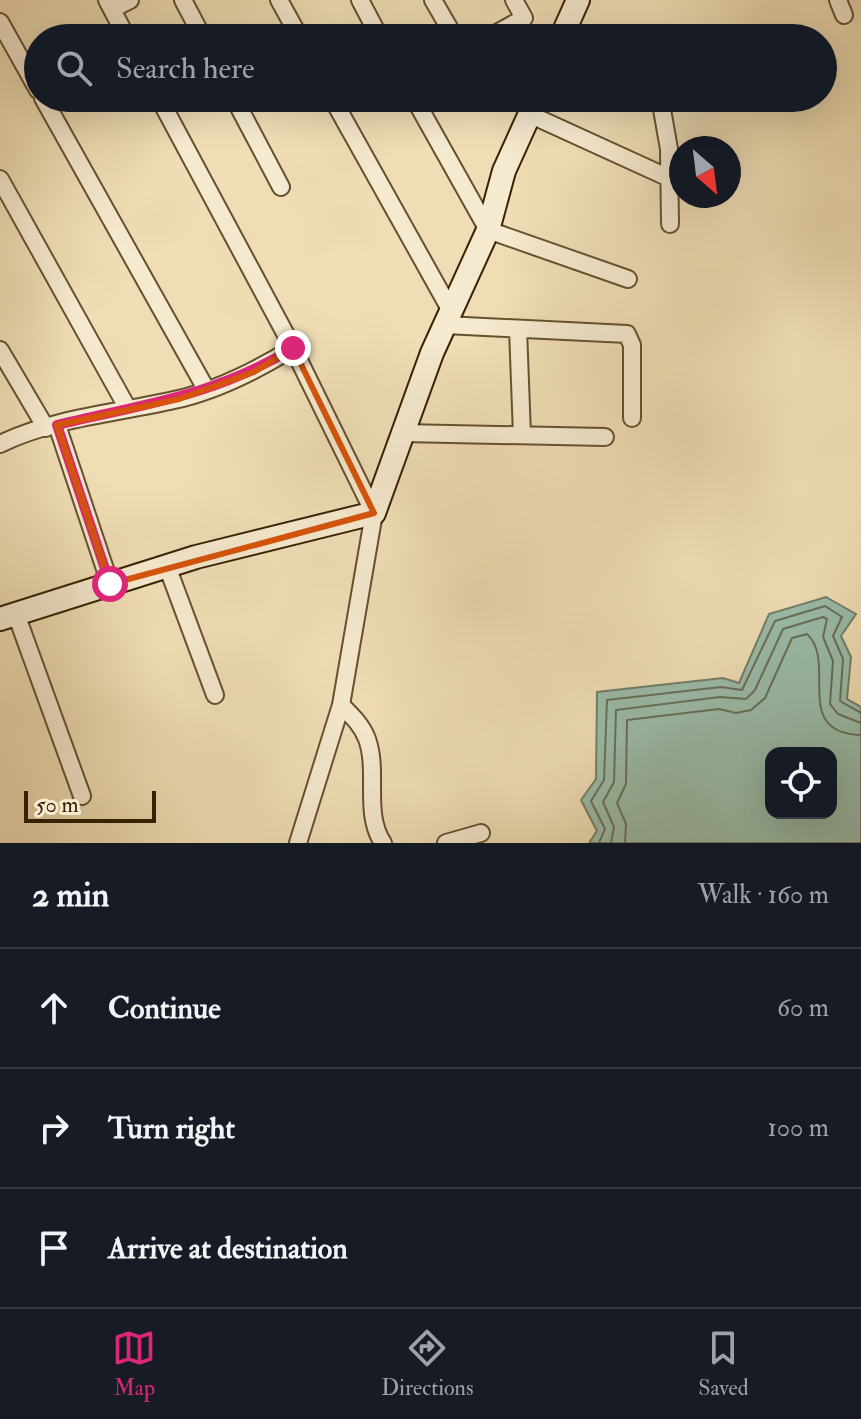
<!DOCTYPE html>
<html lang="en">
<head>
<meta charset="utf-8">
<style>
	body { margin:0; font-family:"IM FELL Double Pica",serif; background:#20242c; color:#f1f3f6 }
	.controls { position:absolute; right:24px; bottom:24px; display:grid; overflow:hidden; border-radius:16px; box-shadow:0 8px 32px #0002 }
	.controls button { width:72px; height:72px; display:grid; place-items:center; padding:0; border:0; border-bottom:2px solid #363941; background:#171b24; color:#f1f3f6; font:40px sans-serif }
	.compass { position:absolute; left:669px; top:136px; width:72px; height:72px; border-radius:50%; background:#171b24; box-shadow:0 8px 32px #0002; rotate:152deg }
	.scale { position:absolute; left:24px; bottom:20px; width:132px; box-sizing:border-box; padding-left:8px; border:4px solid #382202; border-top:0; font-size:22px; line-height:28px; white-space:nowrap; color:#382202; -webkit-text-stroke:6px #f5e9cf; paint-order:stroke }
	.stop { position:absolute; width:24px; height:24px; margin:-18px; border:6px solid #db2777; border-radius:50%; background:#fff }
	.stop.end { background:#db2777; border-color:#fff; box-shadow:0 2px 8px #0008 }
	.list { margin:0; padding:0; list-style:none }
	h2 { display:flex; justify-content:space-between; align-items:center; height:104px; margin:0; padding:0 32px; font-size:34px }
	h2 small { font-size:26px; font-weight:400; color:#9ea1a6 }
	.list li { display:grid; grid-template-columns:52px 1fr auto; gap:24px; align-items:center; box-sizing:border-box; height:120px; padding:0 32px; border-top:2px solid #363941 }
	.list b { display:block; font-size:30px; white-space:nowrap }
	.list em { font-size:26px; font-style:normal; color:#9ea1a6 }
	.icon { flex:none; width:44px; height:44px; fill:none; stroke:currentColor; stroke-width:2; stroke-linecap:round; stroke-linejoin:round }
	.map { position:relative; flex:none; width:861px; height:843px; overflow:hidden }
	.search { position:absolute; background:#171b24; box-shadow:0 8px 32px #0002; left:24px; right:24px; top:24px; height:88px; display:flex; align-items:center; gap:20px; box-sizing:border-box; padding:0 28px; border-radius:44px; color:#9ea1a6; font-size:30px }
	.sheet { height:464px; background:#171b24 }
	nav { display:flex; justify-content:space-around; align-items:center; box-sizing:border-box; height:112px; border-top:2px solid #363941; background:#171b24; font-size:22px; color:#9ea1a6 }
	nav a { display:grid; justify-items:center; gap:4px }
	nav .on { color:#db2777 }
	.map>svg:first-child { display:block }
	.water { fill:#9abcaa; stroke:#737e67; stroke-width:2; fill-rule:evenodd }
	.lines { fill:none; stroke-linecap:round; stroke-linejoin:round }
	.shore { stroke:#696f56; stroke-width:2 }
	.street-casing { stroke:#66512f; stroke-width:20 }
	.secondary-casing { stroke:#382202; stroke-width:26 }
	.street { stroke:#f5e9cf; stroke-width:16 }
	.secondary { stroke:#f5e9cf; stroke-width:22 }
	.route { stroke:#db2777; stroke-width:10 }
	.marked { fill:none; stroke:#d6540b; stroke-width:6; stroke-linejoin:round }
</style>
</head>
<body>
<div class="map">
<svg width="861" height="843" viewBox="0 0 861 843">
	<rect width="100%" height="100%" fill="#efddb5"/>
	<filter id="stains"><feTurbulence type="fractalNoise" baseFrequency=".0025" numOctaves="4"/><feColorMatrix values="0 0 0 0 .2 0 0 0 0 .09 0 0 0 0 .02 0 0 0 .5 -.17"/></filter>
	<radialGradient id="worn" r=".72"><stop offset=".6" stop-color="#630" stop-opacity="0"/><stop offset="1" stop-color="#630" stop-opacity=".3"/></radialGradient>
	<path class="water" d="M826 597 856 614 841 636 851 657 847 699 861 707V843H589L597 831 581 800 596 779 597 692 723 678 739 683 769 614ZM771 753H831V813H771Z"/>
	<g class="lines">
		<path class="shore" d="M599 843 605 829 591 801 604 780 607 700 721 687 742 690 775 621 825 606 842 617 833 636 843 659 840 701 861 713
			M611 843 614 827 603 802 614 782 616 710 720 697 746 699 755 690 783 629 823 617 827 619 823 637 833 661 830 704 838 714 861 723
			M625 843 626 824 617 803 626 784 627 720 719 709 736 713 751 710 765 698 792 638 807 634C838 662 791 733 861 735"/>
		<defs>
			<path id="street" d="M107 0 127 38
				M183 0 203 38
				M279 0 300 38
				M360 0 380 38
				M433 0 455 38
				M838 0 844 15
				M112 9 130 0
				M0 22 38 90
				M488 38 524 18 514 0
				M43 98 206 389
				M159 98 293 348 374 513 341 705 298 843
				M234 98 281 187
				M332 98 451 311
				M414 98 488 230 628 279
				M660 98 669 149 670 224
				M531 115 669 178
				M0 179 128 409
				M445 325 627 334 632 345V418
				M518 329 522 435
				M0 350 46 428
				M57 425 110 584
				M402 433 605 437
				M0 444C53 418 117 413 174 400 216 391 257 370 293 348
				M167 566 215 695
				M16 614 82 796
				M341 705C351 715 362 725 367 739 379 772 363 813 383 843
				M446 843 481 833"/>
			<path id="secondary" d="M561 38 578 0
				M0 619 196 557 374 513 432 353 488 230 504 171 537 98"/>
		</defs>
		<use href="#street" class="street-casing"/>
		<use href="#secondary" class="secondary-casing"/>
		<use href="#street" class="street"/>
		<use href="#secondary" class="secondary"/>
	</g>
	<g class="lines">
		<path class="route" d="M110 584 57 425C143 404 215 396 293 348"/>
	</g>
	<path class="marked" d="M293 348 374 513 110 584 57 425 179 399 254 372Z"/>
	<rect width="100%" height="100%" filter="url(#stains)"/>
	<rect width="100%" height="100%" fill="url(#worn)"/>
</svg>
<div class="controls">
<button><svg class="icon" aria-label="locate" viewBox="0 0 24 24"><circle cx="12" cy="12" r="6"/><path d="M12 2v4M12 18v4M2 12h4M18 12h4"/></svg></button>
</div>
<svg class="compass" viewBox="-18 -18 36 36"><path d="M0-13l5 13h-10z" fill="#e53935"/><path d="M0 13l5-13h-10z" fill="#9ea1a6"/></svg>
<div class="scale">50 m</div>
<div class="stop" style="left:110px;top:584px"></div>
<div class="stop end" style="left:293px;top:348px"></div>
<div class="search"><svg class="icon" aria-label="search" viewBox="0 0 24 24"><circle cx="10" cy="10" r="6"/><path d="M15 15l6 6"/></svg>Search here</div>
</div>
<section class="sheet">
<h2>2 min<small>Walk · 160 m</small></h2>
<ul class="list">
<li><svg class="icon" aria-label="ahead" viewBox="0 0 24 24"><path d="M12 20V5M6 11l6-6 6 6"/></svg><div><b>Continue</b></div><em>60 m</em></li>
<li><svg class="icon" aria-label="right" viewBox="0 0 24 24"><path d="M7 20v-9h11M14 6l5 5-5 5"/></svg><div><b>Turn right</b></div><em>100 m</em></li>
<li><svg class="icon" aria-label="arrive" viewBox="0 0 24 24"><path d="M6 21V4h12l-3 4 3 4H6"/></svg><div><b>Arrive at destination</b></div></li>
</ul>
</section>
<nav>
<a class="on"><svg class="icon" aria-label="map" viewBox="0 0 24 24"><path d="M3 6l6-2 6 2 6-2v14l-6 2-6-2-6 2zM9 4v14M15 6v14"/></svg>Map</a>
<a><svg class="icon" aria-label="directions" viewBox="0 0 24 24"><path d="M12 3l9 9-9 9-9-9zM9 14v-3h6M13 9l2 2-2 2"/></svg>Directions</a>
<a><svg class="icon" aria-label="saved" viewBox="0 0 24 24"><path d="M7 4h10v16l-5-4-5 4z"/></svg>Saved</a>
</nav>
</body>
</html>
